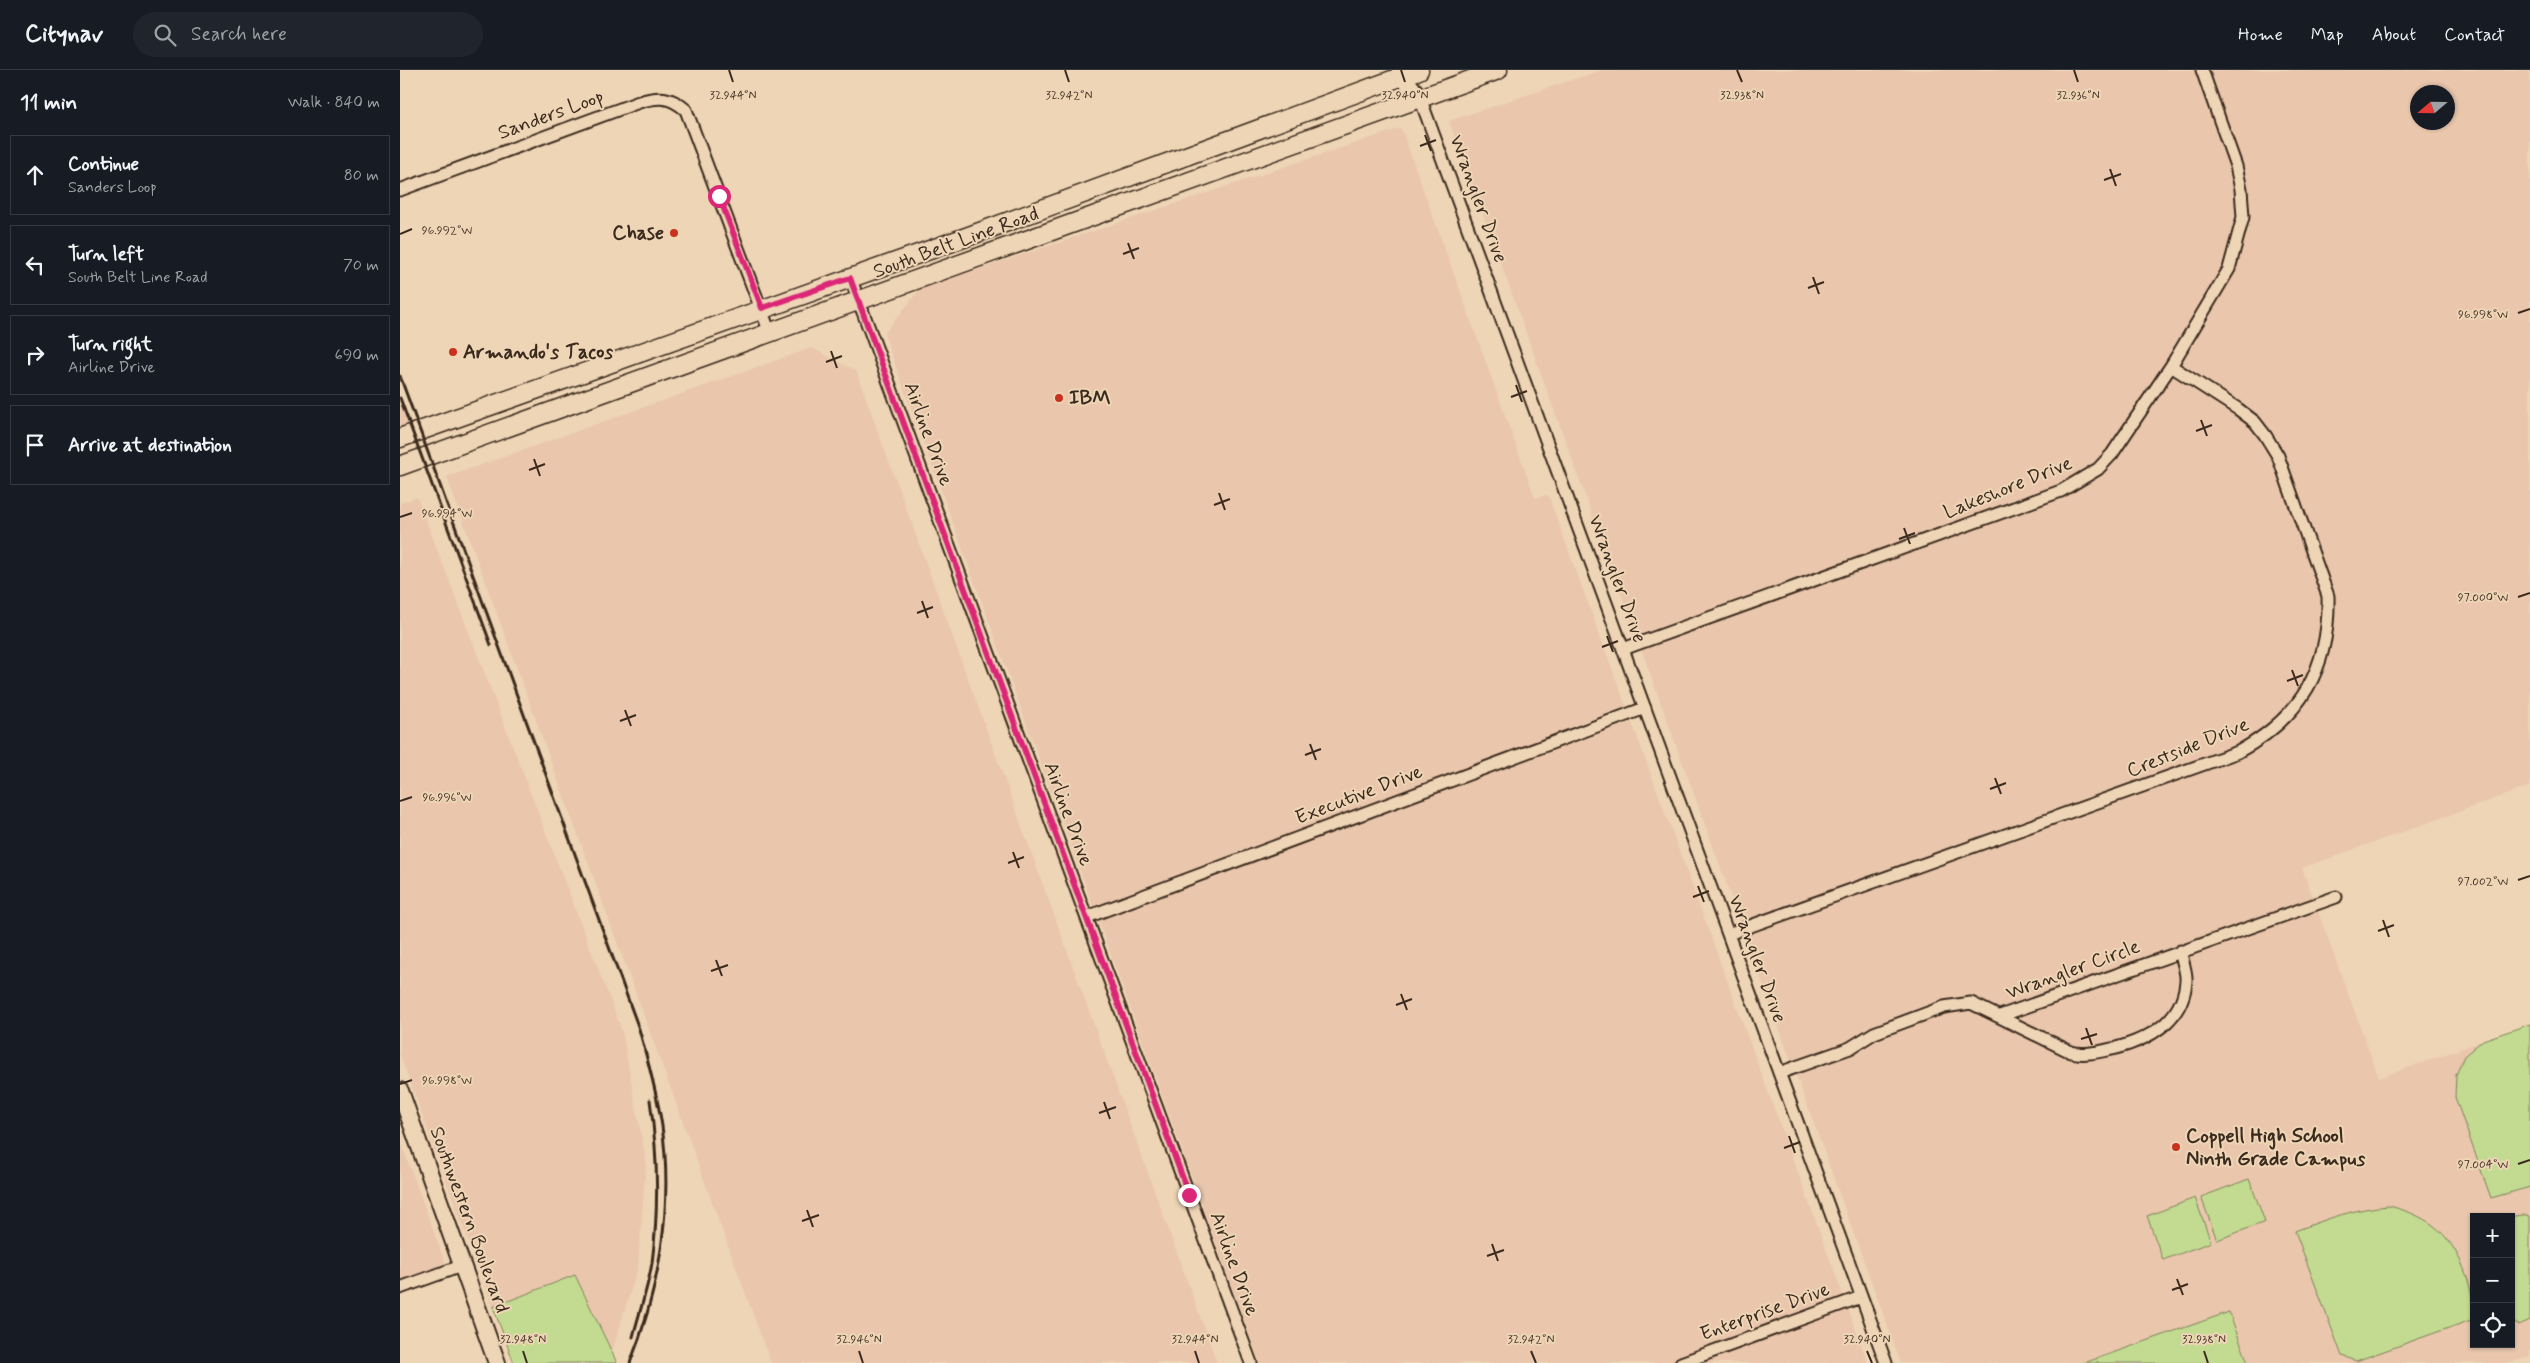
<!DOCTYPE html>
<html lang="en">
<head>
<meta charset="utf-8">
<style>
	body { margin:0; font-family:Mynerve,sans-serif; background:#20242c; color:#f1f3f6 }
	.controls { position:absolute; right:15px; bottom:15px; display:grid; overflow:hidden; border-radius:0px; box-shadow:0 1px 4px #0004 }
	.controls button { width:45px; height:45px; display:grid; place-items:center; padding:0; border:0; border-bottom:1px solid #363941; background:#171b24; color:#f1f3f6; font:25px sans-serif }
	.compass { position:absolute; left:2010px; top:15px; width:45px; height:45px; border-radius:50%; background:#171b24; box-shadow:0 1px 4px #0004; rotate:250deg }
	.stop { position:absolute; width:15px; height:15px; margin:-11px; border:4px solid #db2777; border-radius:50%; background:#fff }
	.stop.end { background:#db2777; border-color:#fff; box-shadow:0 1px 5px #0008 }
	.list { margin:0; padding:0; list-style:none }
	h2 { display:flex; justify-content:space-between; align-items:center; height:65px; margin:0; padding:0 20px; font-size:21px }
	h2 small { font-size:16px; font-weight:400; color:#9ea1a6 }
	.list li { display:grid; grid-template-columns:32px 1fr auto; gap:15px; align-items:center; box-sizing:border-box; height:80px; margin:0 10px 10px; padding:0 10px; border:1px solid #363941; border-radius:0px }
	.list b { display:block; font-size:19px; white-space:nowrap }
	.list p { margin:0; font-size:16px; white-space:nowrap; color:#9ea1a6 }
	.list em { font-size:16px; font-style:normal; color:#9ea1a6 }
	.icon { flex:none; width:28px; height:28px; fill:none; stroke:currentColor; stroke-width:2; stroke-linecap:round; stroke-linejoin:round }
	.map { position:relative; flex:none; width:2130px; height:1293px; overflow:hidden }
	header { display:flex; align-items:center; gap:30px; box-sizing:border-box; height:70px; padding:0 25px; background:#171b24; border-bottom:1px solid #363941 }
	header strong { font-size:24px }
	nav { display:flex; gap:28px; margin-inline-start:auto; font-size:18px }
	.search { width:350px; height:45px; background:#20242c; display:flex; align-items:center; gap:12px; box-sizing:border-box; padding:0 18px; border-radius:28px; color:#9ea1a6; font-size:19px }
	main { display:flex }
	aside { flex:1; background:#171b24 }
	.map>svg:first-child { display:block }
	.built { fill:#e9c6ac; fill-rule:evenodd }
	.green { fill:#c2db91; stroke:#7e8258 }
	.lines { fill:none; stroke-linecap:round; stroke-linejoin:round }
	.street-casing { stroke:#3b2a1e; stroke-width:15 }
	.secondary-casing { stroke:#3b2a1e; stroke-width:20 }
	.primary-casing { stroke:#3b2a1e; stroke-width:21 }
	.street { stroke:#eed5b6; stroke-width:11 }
	.secondary { stroke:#eed5b6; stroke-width:16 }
	.primary { stroke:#eed5b6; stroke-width:18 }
	.rail { stroke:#3b2a1e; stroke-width:3 }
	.route { stroke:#db2777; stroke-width:6 }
	.ticks { fill:none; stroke:#3b2a1e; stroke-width:2 }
	.poi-dot { fill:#c8321e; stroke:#eed5b6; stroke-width:2 }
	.labels { text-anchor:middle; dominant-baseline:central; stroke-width:4; stroke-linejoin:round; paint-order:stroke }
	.street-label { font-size:20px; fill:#3b2a1e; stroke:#eed5b6 }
	.poi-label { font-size:20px; font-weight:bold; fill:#3b2a1e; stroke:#eed5b6; text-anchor:start }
	.ticks-label { font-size:12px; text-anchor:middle; fill:#3b2a1e; stroke:#eed5b6; stroke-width:4; stroke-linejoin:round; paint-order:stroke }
</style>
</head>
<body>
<header>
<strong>Citynav</strong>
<div class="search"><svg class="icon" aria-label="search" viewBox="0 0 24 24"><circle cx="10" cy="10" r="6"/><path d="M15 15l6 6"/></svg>Search here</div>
<nav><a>Home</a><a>Map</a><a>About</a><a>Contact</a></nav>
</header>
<main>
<aside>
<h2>11 min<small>Walk · 840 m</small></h2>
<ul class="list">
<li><svg class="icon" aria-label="ahead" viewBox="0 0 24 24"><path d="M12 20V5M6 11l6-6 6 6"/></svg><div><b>Continue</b><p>Sanders Loop</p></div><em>80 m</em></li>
<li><svg class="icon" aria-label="left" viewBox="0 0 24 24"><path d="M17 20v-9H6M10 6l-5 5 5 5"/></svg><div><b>Turn left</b><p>South Belt Line Road</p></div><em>70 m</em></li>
<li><svg class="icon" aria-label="right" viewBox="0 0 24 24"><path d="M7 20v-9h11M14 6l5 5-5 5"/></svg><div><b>Turn right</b><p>Airline Drive</p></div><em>690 m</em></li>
<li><svg class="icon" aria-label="arrive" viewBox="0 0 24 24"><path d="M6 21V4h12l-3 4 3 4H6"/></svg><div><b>Arrive at destination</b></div></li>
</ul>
</aside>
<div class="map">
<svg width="2130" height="1293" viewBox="0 0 2130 1293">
	<rect width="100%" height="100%" fill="#eed5b6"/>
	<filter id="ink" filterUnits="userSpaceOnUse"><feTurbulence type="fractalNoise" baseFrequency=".02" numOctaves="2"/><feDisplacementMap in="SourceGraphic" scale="10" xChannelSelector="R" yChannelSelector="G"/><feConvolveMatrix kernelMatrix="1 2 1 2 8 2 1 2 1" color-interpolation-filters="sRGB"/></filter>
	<g filter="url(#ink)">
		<path class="built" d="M1202 0H2130V716L1902 798 1979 1008 2130 954V1286L2111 1293H1501L1049 51ZM2018 22H2048V52H2018ZM2074 1147H2111V1274H2074Z
			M1001 58 1135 428 1148 425 1468 1293H860L484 264 520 219Z
			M412 278 456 301 817 1293H371L47 407Z
			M0 334 8 357 0 360Z
			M17 427 222 961 246 1092 238 1196 212 1282 175 1205 93 1237 0 985V433Z
			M0 1070 47 1198 0 1214Z"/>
		<path class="green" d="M2130 954V1117L2091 1128 2055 1027 2056 1005 2064 986 2083 970Z
			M1849 1109 1865 1152 1817 1170 1801 1127Z
			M1795 1128 1811 1172 1763 1190 1747 1146Z
			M1989 1136C2005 1140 2021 1146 2034 1156 2060 1176 2074 1218 2074 1249L1956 1291 1942 1286 1895 1161C1927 1149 1955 1138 1989 1136Z
			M2123 1145 2130 1147V1250L2119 1255 2111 1252V1147H2106Z
			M175 1205 217 1293H114L93 1237Z
			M1829 1242 1848 1293H1684Z"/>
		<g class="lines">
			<defs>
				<path id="street" d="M1020 28 1486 1293
					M0 120 239 32C259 26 270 26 286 40L370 263
					M450 207 851 1293
					M1223 579 1661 421 1698 399 1712 384 1771 296 1829 199 1843 147 1841 119 1836 96 1802 0
					M687 847 1245 638
					M1328 864 1838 682C1901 647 1930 599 1928 526L1878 386 1865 365 1855 352 1838 339 1771 296
					M1600 946 1936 827
					M1379 1003 1450 978 1474 963 1544 937 1571 933 1671 982C1686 986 1701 981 1716 978 1750 969 1783 950 1786 911 1787 902 1782 890 1780 881
					M0 1218 64 1195
					M1281 1293 1461 1227"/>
				<path id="secondary" d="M1000 0 1002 6 1020 28
					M0 1021 97 1293"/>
				<path id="primary" d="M0 368 569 166 1019 0
					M0 396 1098 0"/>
			</defs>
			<use href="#street" class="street-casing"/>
			<use href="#secondary" class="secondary-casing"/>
			<use href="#primary" class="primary-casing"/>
			<use href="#street" class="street"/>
			<use href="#secondary" class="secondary"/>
			<use href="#primary" class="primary"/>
			<path class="rail" d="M0 306 239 959C248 991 257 1023 262 1056 273 1135 260 1219 230 1293
				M0 328 91 575
				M233 1267C239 1243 248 1218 252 1193 259 1138 258 1085 250 1030"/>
		</g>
	</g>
	<g class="lines" filter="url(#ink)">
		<path class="route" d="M319 126 362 238 450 208 789 1125"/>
	</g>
	<path class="ticks" d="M329 0 333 12M665 0 669 12M1001 0 1005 12M1337 0 1342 12M1674 0 1678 12M1025 65 1031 81M1020 76 1036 70M1710 99 1716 116M1704 110 1721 104M0 164 12 159M728 173 734 189M723 184 739 178M1413 207 1419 224M1408 218 1424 212M2118 243 2130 239M431 281 437 298M426 292 442 286M1116 315 1122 332M1111 327 1127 321M1801 350 1807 366M1796 361 1812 355M134 389 140 406M129 400 145 394M819 423 825 440M814 435 830 429M0 447 12 443M1504 458 1510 474M1499 469 1515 463M2118 527 2130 523M522 531 528 548M517 543 533 537M1207 566 1213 582M1202 577 1218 571M1892 600 1898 616M1887 611 1903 605M225 640 231 656M220 651 236 645M910 674 916 690M905 685 921 679M1595 708 1601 724M1590 719 1606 713M0 731 12 727M613 782 619 798M608 793 624 787M2118 810 2130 806M1298 816 1304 832M1293 827 1309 821M1983 850 1989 867M1978 861 1994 855M316 890 322 906M311 901 328 895M1001 924 1007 940M996 935 1012 929M1686 958 1692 975M1681 969 1697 964M0 1014 12 1010M704 1032 710 1049M699 1043 716 1037M1389 1066 1395 1083M1384 1078 1400 1072M2118 1094 2130 1090M407 1140 413 1157M402 1151 419 1145M1092 1174 1098 1191M1087 1186 1104 1180M1777 1209 1783 1225M1772 1220 1788 1214M123 1281 127 1293M459 1281 463 1293M795 1281 799 1293M1131 1281 1136 1293M1467 1281 1472 1293M1804 1281 1808 1293"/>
	<g class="poi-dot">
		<circle cx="274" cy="163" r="5"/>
		<circle cx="53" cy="282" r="5"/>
		<circle cx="659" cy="328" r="5"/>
		<circle cx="1776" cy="1077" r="5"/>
	</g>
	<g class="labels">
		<g class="street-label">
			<text transform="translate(151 45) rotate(-20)">Sanders Loop</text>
			<text transform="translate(1078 129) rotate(70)">Wrangler Drive</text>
			<text transform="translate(556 173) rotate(-20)">South Belt Line Road</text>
			<text transform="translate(528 364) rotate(70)">Airline Drive</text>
			<text transform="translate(1608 418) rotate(-22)">Lakeshore Drive</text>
			<text transform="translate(1217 509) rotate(70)">Wrangler Drive</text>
			<text transform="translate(1788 678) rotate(-22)">Crestside Drive</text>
			<text transform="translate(959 725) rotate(-21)">Executive Drive</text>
			<text transform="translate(668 744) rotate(70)">Airline Drive</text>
			<text transform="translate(1357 889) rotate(70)">Wrangler Drive</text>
			<text transform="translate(1673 900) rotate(-20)">Wrangler Circle</text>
			<text transform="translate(69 1150) rotate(70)">Southwestern Boulevard</text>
			<text transform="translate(834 1194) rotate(70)">Airline Drive</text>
			<text transform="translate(1365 1242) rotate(-20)">Enterprise Drive</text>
		</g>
		<g class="poi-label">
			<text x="264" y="163" text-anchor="end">Chase</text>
			<text x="63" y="282">Armando's Tacos</text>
			<text x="669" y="328">IBM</text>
			<text x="1786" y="1066">Coppell High School<tspan x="1786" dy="23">Ninth Grade Campus</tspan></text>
		</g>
	</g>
	<g class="ticks-label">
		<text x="333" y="29">32.944°N</text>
		<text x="669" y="29">32.942°N</text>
		<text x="1005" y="29">32.940°N</text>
		<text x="1342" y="29">32.938°N</text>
		<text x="1678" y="29">32.936°N</text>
		<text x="47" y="164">96.992°W</text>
		<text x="2083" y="248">96.998°W</text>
		<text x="47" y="447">96.994°W</text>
		<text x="2083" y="531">97.000°W</text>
		<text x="47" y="731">96.996°W</text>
		<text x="2083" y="815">97.002°W</text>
		<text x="47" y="1014">96.998°W</text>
		<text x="2083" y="1098">97.004°W</text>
		<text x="123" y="1273">32.948°N</text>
		<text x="459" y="1273">32.946°N</text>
		<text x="795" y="1273">32.944°N</text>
		<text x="1131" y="1273">32.942°N</text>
		<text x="1467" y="1273">32.940°N</text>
		<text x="1804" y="1273">32.938°N</text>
	</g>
</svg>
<div class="controls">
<button>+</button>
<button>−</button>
<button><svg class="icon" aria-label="locate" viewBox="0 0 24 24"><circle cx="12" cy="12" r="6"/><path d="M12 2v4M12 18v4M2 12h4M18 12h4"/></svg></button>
</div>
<svg class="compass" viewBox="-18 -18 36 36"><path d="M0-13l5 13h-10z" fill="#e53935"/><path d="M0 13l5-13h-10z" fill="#9ea1a6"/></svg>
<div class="stop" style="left:319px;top:126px"></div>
<div class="stop end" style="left:789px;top:1125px"></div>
</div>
</main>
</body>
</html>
